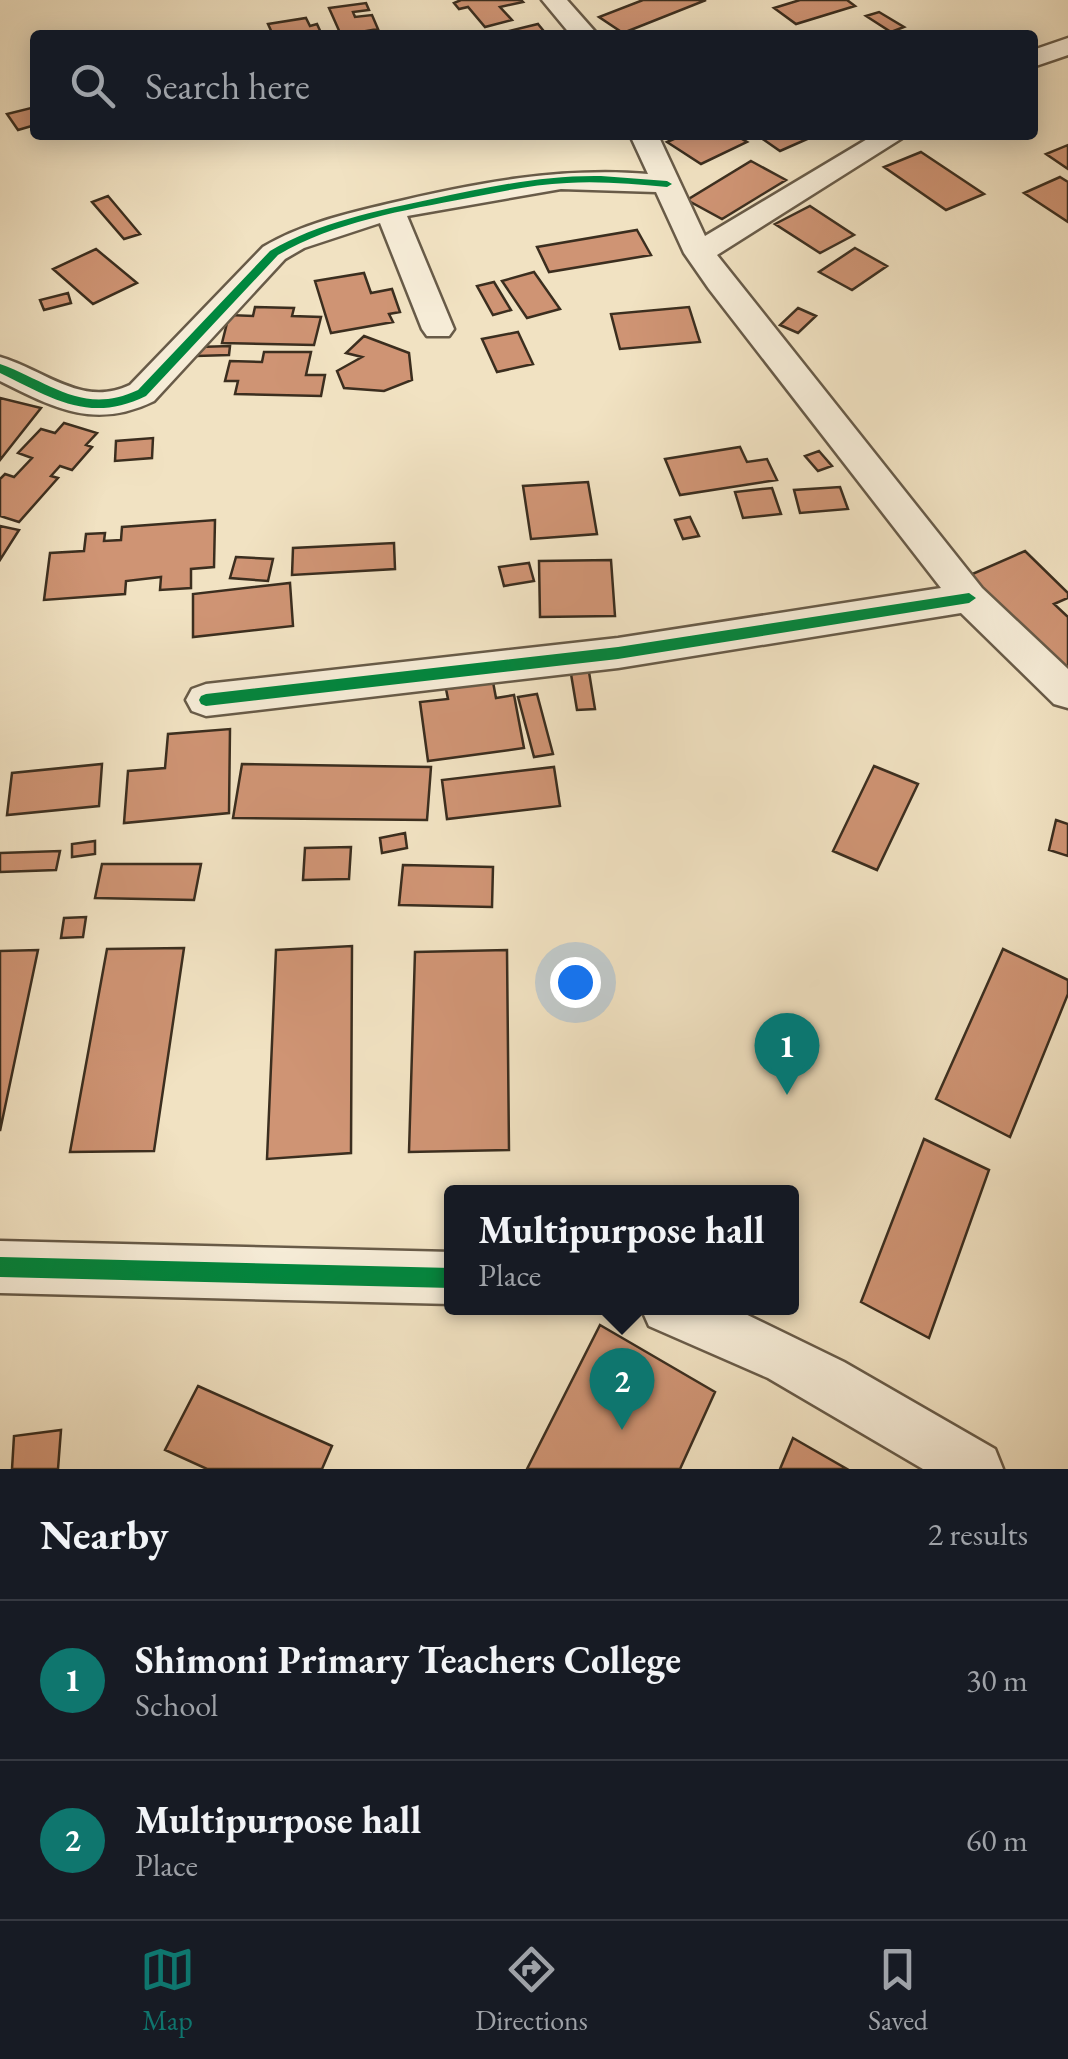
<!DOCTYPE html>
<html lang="en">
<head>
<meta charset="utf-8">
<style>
	body { margin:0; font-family:"EB Garamond",serif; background:#20242c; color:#f1f3f6 }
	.you { position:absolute; left:575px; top:982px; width:35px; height:35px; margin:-25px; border:8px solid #fff; border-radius:50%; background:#1a73e8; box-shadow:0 0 0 15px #1a73e833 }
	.badge { display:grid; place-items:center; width:65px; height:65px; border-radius:50%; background:#0f766e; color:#fff; font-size:32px; font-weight:700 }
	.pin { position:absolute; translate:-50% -82px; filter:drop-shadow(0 2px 5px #0008) }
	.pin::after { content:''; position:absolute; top:52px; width:35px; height:30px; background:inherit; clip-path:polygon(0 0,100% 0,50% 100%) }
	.popup { position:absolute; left:444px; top:1185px; width:355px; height:130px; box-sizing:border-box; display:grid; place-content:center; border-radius:10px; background:#171b24; filter:drop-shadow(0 2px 8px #0005); font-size:32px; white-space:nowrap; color:#9ea1a6 }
	.popup b { font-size:38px; color:#f1f3f6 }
	.popup::after { content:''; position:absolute; left:50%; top:100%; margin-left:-20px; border:20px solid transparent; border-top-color:#171b24 }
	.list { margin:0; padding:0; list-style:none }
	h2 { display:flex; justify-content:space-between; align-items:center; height:130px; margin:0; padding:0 40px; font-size:42px }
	h2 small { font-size:32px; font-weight:400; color:#9ea1a6 }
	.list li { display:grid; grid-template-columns:65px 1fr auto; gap:30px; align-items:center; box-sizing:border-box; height:160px; padding:0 40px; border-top:2px solid #363941 }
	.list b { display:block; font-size:38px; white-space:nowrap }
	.list p { margin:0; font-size:32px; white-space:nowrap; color:#9ea1a6 }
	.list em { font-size:32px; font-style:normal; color:#9ea1a6 }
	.icon { flex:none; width:55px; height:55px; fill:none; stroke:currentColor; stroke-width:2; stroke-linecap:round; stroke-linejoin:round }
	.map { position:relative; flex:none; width:1068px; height:1469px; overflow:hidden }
	.search { position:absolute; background:#171b24; box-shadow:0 5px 25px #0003; left:30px; right:30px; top:30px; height:110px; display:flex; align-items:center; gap:25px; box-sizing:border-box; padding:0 35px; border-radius:10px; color:#9ea1a6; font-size:38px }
	.sheet { height:450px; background:#171b24 }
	nav { display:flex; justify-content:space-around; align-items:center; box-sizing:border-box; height:140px; border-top:2px solid #363941; background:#171b24; font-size:28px; color:#9ea1a6 }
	nav a { display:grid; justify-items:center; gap:5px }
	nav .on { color:#0f766e }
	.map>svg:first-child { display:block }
	.building { fill:#cf9474; stroke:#3b2e1f; stroke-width:2.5 }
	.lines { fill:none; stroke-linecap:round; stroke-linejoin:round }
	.minor-casing { stroke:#685b48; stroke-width:5 }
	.minor { fill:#f6ecd7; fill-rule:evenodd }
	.cycleway-casing { stroke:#f6ecd7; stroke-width:6 }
	.cycleway { fill:#00873e; fill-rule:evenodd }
</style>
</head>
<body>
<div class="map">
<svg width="1068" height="1469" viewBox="0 0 1068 1469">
	<rect width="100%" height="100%" fill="#f1e2c2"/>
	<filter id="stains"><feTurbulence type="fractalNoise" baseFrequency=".002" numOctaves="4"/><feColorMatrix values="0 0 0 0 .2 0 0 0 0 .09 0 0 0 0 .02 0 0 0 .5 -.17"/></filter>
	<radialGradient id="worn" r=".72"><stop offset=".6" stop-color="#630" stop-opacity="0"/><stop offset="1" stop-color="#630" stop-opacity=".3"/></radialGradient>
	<path class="building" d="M461 0H521L523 2 500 7 512 20 485 27 468 7 459 9 454 3Z
		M643 0H706L623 33 599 17Z
		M800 0H847L855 6 796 24 774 8Z
		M366 3 369 10 353 12 355 17 372 15 378 29 361 32 363 35H341L329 8Z
		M879 12 904 27 891 32 866 16Z
		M306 18 310 26 317 24 322 35H273L268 24Z
		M538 24 547 35H493Z
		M35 107V125L18 130 7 114Z
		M683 135H735L747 142 701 164 667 142Z
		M757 135H813L814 136 780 151Z
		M1068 145V169L1046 154Z
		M921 152 984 194 946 210 884 167Z
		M751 161 786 180 722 219 687 200Z
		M1060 177 1068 182V222L1024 193Z
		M108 196 140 234 124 239 92 202Z
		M810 206 854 235 820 253 775 224Z
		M637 230 651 255 549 272 537 247Z
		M855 248 887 266 852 290 819 272Z
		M96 249 137 283 93 304 53 269Z
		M534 272 560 309 527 318 502 281Z
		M364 273 371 293 392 289 400 312 389 314 393 322 331 333 315 281Z
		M494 282 511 310 493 315 477 286Z
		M68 293 71 303 44 310 40 300Z
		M255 307 294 308 292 316 321 317 314 345 222 343 229 315 253 316Z
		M689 307 700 342 620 349 611 314Z
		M798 308 816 316 798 333 780 325Z
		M518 332 533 364 497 372 482 339Z
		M364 336 409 353 412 380 384 391 344 388 337 371 362 357 346 353Z
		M230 346 229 355 197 356 198 347Z
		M264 352H311L306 375H325L321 396 235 394 238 381H225L230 361 262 362Z
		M0 398 41 408 0 460Z
		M64 423 97 433 86 445 92 447 72 470 60 466 51 476 58 478 19 522 0 516V479L5 474 14 477 32 458 18 453 41 429 55 433Z
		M153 438 152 458 115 461 116 441Z
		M740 447 747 462 767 459 777 480 680 495 665 459Z
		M819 451 832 466 818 471 805 456Z
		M588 482 597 534 531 539 523 486Z
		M840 487 848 509 800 513 794 490Z
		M772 488 781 514 743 518 735 492Z
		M690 517 699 536 683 539 675 520Z
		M215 520 214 567 191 569V588L160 590 161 577 126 581 125 594 44 600 50 553 84 551 86 534 105 533 104 541 121 540 122 527Z
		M0 526 19 530 0 560Z
		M394 543 395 569 292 575 293 548Z
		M1025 551 1068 593V598L1054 604 1068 617V688L961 579Z
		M236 557 273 559 268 581 230 578Z
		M611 560 615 616 540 617 539 561Z
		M529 563 534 581 504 586 499 567Z
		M290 583 293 626 193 637V594Z
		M589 672 595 709 577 710 571 674Z
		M493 682 496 698 514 695 524 748 428 761 420 702 448 699 446 689Z
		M537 694 553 754 534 757 518 697Z
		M230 729 229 813 124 823 128 771 165 768 168 734Z
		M102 764 99 806 7 815 12 773Z
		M242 764 431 767 427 820 233 818Z
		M874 766 918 784 877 870 833 851Z
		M554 767 560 806 447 819 442 780Z
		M1056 820 1068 824V856L1049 850Z
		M405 833 407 848 382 853 380 838Z
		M95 841V854L72 857V844Z
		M351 847 349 879 303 880 305 848Z
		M60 851 56 870 0 872V853Z
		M102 864H201L194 900 95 898Z
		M403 865 493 867 492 907 399 905Z
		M86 917 83 937 61 938 64 918Z
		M352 946 351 1153 267 1159 276 950Z
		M184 948 154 1151 70 1152 107 949Z
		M1003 949 1068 980V994L1010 1137 936 1099Z
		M38 950 0 1131V951Z
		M507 950 509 1150 409 1152 415 952Z
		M924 1139 989 1170 929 1338 861 1302Z
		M600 1325 715 1392 680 1469H527Z
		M198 1386 332 1446 322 1469H207L165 1450Z
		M61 1430 58 1469H12L14 1436Z
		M793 1438 847 1469H780Z"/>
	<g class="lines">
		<defs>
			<path id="minor" d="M542 0H567L598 35H571Z
				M1068 38V55L1033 67V50Z
				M630 135H658L705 236 874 135H907L717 255 982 588 1068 669V708L1054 704 961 613 618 668 206 716 192 711 186 700 192 689 206 684 618 638 941 588 709 289 684 253 656 192 561 189 407 216 454 329 449 336H427L422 329 380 223 304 248 285 259 154 401C95 430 54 408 0 381V357C45 370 82 408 130 385L263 247C302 224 345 214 387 204 474 183 559 167 648 174Z
				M0 1241 452 1252V1304L0 1293Z
				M641 1308H733L844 1362 995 1449 1003 1469H923L768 1378 649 1326Z"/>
		</defs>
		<use href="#minor" class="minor-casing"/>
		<use href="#minor" class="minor"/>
		<defs>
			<path id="cycleway" d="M601 176 667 181 672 184 667 187C634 184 600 181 567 183 534 184 501 192 468 198 405 210 334 222 278 255L146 396C89 424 52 398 0 373V364C50 382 83 416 138 390L270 251C319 222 377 211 432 199 488 187 544 175 601 176Z
				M969 593 976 598 969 603 618 659 206 706 201 704 199 700 201 696 206 694 618 647Z
				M0 1257 452 1268V1288L0 1277Z"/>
		</defs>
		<use href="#cycleway" class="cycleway-casing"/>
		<use href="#cycleway" class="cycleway"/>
	</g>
	<rect width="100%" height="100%" filter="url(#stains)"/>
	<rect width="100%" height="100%" fill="url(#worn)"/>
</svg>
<div class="you"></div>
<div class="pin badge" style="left:787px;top:1095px">1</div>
<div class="pin badge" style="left:622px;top:1430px">2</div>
<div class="popup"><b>Multipurpose hall</b>Place</div>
<div class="search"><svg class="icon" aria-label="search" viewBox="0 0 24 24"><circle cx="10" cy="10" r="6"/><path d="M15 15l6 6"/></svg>Search here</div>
</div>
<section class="sheet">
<h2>Nearby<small>2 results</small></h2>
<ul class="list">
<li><span class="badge">1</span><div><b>Shimoni Primary Teachers College</b><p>School</p></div><em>30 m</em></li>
<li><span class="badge">2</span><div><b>Multipurpose hall</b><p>Place</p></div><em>60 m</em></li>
</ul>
</section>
<nav>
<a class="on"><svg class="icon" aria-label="map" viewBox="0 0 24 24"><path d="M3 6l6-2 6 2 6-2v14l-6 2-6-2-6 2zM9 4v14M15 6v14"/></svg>Map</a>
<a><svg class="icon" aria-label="directions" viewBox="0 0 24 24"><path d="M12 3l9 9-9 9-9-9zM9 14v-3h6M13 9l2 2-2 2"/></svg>Directions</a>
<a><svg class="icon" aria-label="saved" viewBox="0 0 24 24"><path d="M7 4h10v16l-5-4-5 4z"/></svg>Saved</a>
</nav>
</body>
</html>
